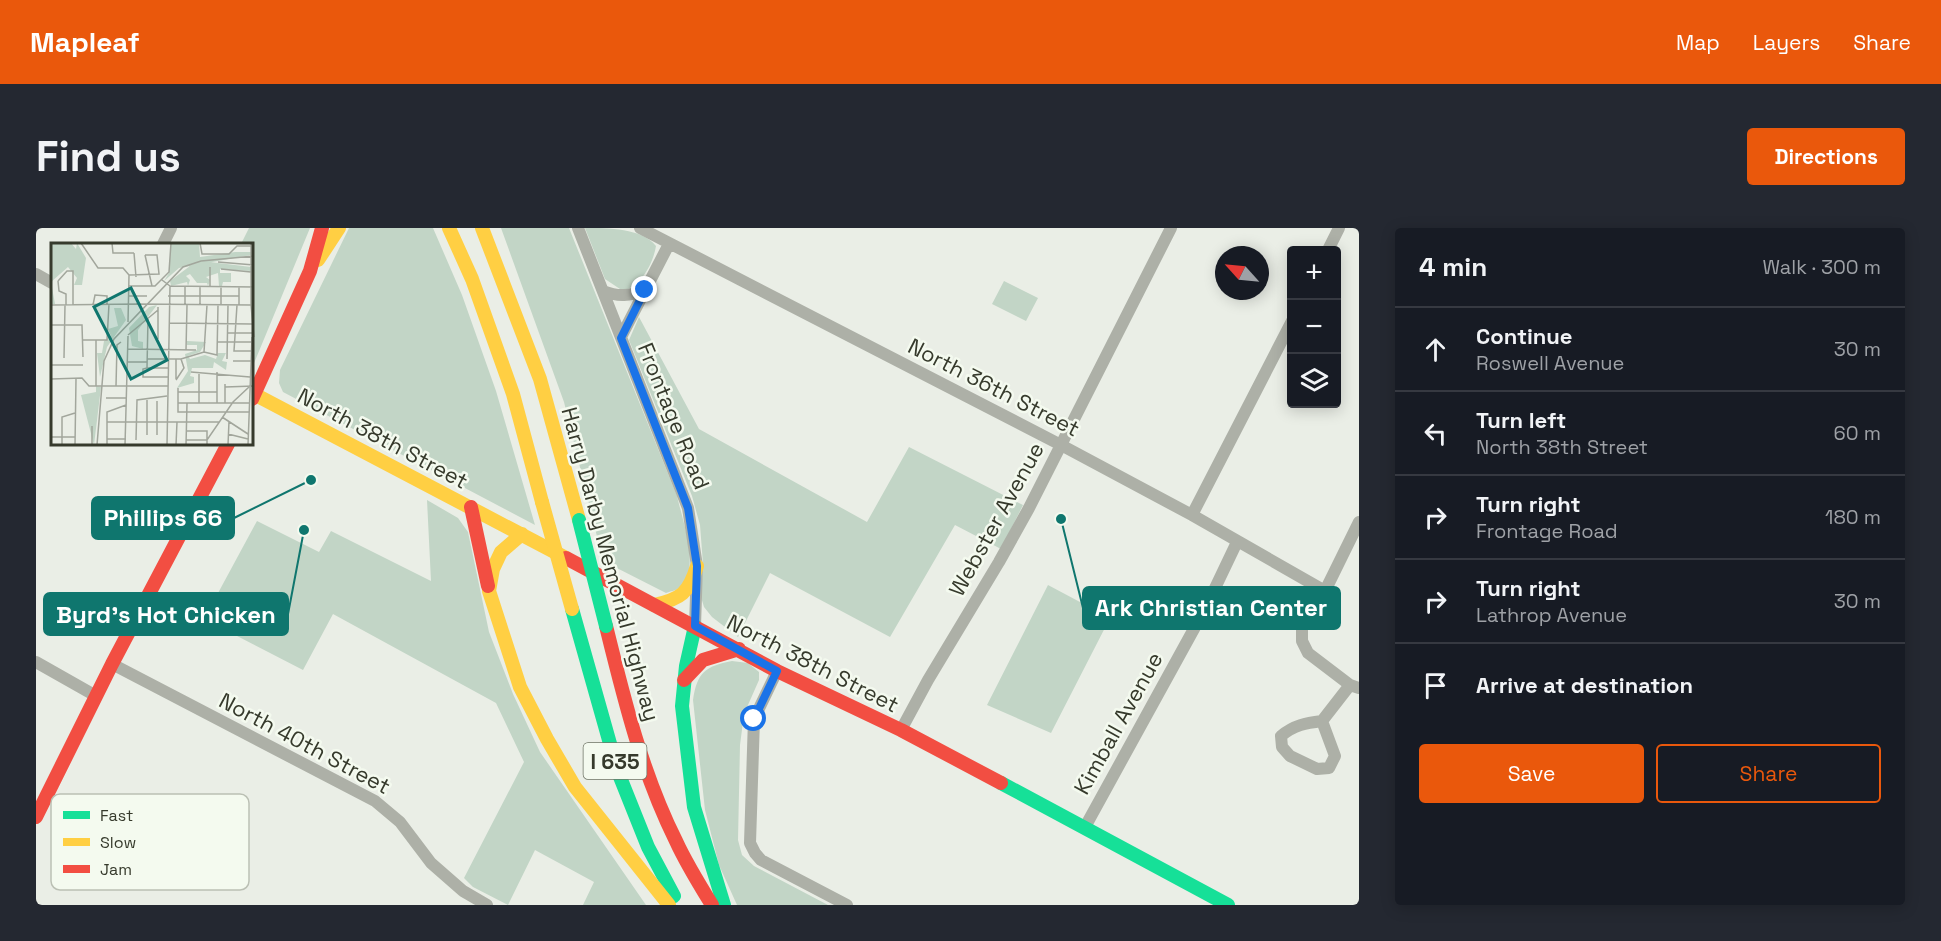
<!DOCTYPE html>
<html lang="en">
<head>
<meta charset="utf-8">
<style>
	body { margin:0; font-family:"Space Grotesk",sans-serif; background:#242831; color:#f1f3f6 }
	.controls { position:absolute; right:18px; top:18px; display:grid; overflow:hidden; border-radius:6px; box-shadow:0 3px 15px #0003 }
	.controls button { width:54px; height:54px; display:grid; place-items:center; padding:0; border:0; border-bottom:2px solid #363941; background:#171b24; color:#f1f3f6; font:30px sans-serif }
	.compass { position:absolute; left:1179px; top:18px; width:54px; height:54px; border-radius:50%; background:#171b24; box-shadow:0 3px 15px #0003; rotate:297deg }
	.stop { position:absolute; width:18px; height:18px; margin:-14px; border:4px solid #1a73e8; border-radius:50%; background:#fff }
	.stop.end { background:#1a73e8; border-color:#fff; box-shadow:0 2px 6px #0008 }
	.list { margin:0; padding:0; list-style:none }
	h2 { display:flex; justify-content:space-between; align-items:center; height:78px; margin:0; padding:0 24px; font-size:26px }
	h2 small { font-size:20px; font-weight:400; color:#9ea1a6 }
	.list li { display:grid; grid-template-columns:39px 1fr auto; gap:18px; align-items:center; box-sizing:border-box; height:84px; padding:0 24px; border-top:2px solid #363941 }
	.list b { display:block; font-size:22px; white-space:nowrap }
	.list p { margin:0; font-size:20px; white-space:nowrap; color:#9ea1a6 }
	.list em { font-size:20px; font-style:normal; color:#9ea1a6 }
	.actions { display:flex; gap:12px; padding:18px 24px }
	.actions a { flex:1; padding:14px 0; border:2px solid #ea580c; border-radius:6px; text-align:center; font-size:21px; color:#ea580c }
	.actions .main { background:#ea580c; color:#fff }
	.icon { flex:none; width:33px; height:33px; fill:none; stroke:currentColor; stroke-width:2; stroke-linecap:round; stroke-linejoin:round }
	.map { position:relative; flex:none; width:1323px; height:677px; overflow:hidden; border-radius:6px }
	header { display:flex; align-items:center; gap:36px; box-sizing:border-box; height:84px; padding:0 30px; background:#ea580c; color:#fff }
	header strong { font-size:28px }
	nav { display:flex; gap:33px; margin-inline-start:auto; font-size:21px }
	.intro { display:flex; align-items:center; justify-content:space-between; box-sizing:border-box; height:144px; padding:0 36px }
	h1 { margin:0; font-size:42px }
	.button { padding:15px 27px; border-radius:6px; background:#ea580c; color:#fff; font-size:21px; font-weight:700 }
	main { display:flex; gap:36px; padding:0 36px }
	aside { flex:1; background:#171b24; border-radius:6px; box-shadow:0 3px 15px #0003 }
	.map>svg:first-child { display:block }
	.green { fill:#c2d5c6 }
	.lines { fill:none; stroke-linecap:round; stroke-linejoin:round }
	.street { stroke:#adb0a7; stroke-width:12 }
	.fast { stroke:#16e098; stroke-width:14 }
	.slow { stroke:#ffcf43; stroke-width:14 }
	.jam { stroke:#f24e42; stroke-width:14 }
	.fast-bridge { stroke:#16e098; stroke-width:14 }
	.slow-bridge { stroke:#ffcf43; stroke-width:14 }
	.route { stroke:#1a73e8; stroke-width:8 }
	.labels { text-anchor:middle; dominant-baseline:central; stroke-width:5; stroke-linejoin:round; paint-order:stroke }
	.shield { fill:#f4faef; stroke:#6f7466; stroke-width:1.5 }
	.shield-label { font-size:21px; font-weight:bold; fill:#363a2c }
	.street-label { font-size:22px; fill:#363a2c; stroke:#f4faef }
	.inset-road { fill:none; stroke:#a2a69c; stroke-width:1.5 }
	.view { fill:#0f766e; fill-opacity:0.15; stroke:#0f766e; stroke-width:3 }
	.inset-edge { fill:none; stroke:#363a2c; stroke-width:3 }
	.key { fill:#f4faef; stroke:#bbc0b4; stroke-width:1.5 }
	.key-label { font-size:16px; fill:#363a2c }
	.leader { fill:none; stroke:#0f766e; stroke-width:2 }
	.callout-dot { fill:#0f766e; stroke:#f4faef; stroke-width:2 }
	.callout { fill:#0f766e; stroke:#0f766e; stroke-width:2 }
	.callout-label { font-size:24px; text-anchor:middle; font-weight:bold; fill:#fff }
</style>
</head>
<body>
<header>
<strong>Mapleaf</strong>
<nav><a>Map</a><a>Layers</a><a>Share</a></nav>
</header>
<div class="intro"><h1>Find us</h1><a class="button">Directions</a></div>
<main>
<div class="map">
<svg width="1323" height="677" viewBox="0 0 1323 677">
	<rect width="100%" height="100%" fill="#eaeee6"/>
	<path class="green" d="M213 0H274L216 140V16H205Z
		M313 0H397L426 67 460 163 499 297 247 164 243 155 244 142Z
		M465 0H533L641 268C646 290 663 338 647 357 642 362 636 363 630 365L567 333 528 174Z
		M549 0C572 0 606 0 620 18 617 36 605 58 587 63L569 51Z
		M968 53 1002 70 990 93 956 76Z
		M603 89 663 201 831 294 873 219 987 277 965 321 919 297 854 409 734 345 702 409 676 389 668 379 665 369 667 336 664 297 656 268 593 112Z
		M391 272 422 290 432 304 453 404 477 466 504 524 610 677H547L558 654 499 622 472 677 437 659 428 650 488 534 460 475 297 386 267 442 168 391 221 293 283 324 295 303 395 353Z
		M1012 357 1074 390 1015 505 951 477Z
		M696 433 712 435 723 444V452L708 486 704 517 702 612 706 627 718 638 792 677H701L683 637 669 582 657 472C661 445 669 438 696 433Z"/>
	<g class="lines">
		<path class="street" d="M542 0 652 280 661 338 659 398
			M604 0 1025 217 1156 287 1289 363
			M127 16 135 0
			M1292 22 1303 0
			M0 46 16 55
			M567 63C582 69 594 68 609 62
			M585 109 633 16
			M1156 287 1256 93
			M1323 294 1289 363 1266 400V413L1272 425 1314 457 1323 460
			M0 434 60 468
			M76 436 339 573 364 594 395 635 427 663 451 677
			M741 443 718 491 714 615 719 625 725 632 811 677
			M1286 493 1299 528 1293 540 1281 541 1254 528 1246 519 1245 508C1258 497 1270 495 1286 493Z
			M1286 493 1314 457
			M865 502 892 452 963 334 993 280 1135 0
			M1049 599 1170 379 1201 314"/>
		<path class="fast" d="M536 381 582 544 612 619 638 668
			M659 398 650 438 646 478 658 579 688 677
			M965 555 1192 677"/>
		<path class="slow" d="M413 0 436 51 477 166 506 274
			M446 0 504 151 543 292
			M282 32 303 0
			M218 166 530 330
			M486 306 465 324 457 341 453 363 484 459 511 511 539 559 633 677
			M618 377C645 371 653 365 661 338"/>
		<path class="jam" d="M216 171 274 43 286 0
			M435 279 452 358
			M530 330 741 443 865 502 965 555
			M570 398C588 471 606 545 640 613 650 635 663 656 676 677
			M648 452 667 432 703 421
			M0 589 76 436 192 216"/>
		<path class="fast-bridge" d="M543 292 570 398"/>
		<path class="slow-bridge" d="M506 274 536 381"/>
	</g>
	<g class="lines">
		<path class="route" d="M609 62 585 110 652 280 661 338 659 398 741 443 718 491"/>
	</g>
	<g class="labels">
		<rect class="shield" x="547.5" y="515" width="63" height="36" rx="4.5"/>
		<g class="shield-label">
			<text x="579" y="533">I 635</text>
		</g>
		<g class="street-label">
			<text transform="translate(958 159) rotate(27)">North 36th Street</text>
			<text transform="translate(638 188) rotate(68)">Frontage Road</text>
			<text transform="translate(347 210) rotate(28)">North 38th Street</text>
			<text transform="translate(960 291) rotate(-61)">Webster Avenue</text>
			<text transform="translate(575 336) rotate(75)">Harry Darby Memorial Highway</text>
			<text transform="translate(777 435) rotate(27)">North 38th Street</text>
			<text transform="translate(1082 495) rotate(-61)">Kimball Avenue</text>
			<text transform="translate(269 515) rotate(28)">North 40th Street</text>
		</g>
	</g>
	<g transform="translate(15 15)">
		<rect width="202" height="202" fill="#eaeee6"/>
		<path d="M0 0H20L25 6 26 0 35 15 31 42H23L26 35 17 24 0 39 4 61H0ZM120 0H148L149 14 184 9H200V12L128 25 113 38 118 30ZM159 19 200 24V28L169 26V30H180V39H172L171 43H168L167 30 155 34 159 37 157 43 156 40H146L139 31 135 33 139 37 137 43 136 39 120 43 119 38 139 23ZM106 62 87 87V98L92 99V106L81 103 78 85 98 64ZM63 65H70L75 77 56 104 49 134 46 110H51L53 98 60 93 57 86 67 83ZM136 98 155 99 149 109 137 113 139 116 154 112 165 116 167 110H175L171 118 176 119 175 127 163 119 162 125H141L139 133 143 134V140L126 145 137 128 134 111 146 107V102H136ZM45 143 50 144 43 202 30 152 45 149Z" fill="#c2d5c6"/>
		<path class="inset-road" d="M30 0 47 25H72L78 32M61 0 62 10H83M149 0 151 11H178L186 3H200M200 1V62M83 10 85 34M94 12 101 43M167 19 203 22M170 26 200 29M78 32 108 31 106 12H94M111 37 119 43 116 202M7 38 16 28H22V62M7 38 8 48 15 51V62M78 43H104L118 29 120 0M119 43 203 44M134 44V62M159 44V24M77 53H96M117 53H188M85 61 200 62 203 94M0 62 87 61M42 62 44 52 56 53V61M149 62V44M170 62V44M186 62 183 108H201M188 62V44M77 79 78 32M118 80 201 81M0 82H31L32 114M176 90H201M77 92 107 67M107 96V64M32 97H56L58 61M166 99H201M77 106 145 107M135 107 136 62M153 109 156 62M13 115 14 62M96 116H130L153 109 166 112 167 62M176 116 177 62M182 118H200M76 119H96M0 122H32M96 125 97 75M96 125 92 126V134H117M96 125H117M140 129 199 134M0 135V109M0 136 31 135 38 143H117M125 136V116M125 137 133 125 130 116M45 143V97M65 143 66 102 70 99M174 144 203 143M127 145V169H198M127 149H166M55 155H76M127 160H198M148 160V129M166 160V129M174 160V141M171 174 197 191M56 179H168M135 188H156V202M177 191 197 196M96 192V157M106 192V158M0 194H24M56 196H75M85 197 86 157 116 153M135 197H156L182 159 198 144M11 202V174L24 170M24 202 25 136M41 202V183M46 202 53 118 63 96 132 24 150 18 203 13M56 202V169L75 162M74 202 77 93M125 202 126 179M135 202 136 160M177 202 178 178M197 202 201 94"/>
		<path class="view" d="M80 45 116 117 80 136 43 64Z"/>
		<rect width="202" height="202" class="inset-edge"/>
	</g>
	<rect x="15" y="566" width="198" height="96" rx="9" class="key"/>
	<rect x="27" y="583" width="27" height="8" fill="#16e098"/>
	<rect x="27" y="610" width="27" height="8" fill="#ffcf43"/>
	<rect x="27" y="637" width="27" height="8" fill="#f24e42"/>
	<g class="key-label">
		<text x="64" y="593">Fast</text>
		<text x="64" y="620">Slow</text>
		<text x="64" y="647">Jam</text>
	</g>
	<path class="leader" d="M275 252L198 290M1025 291L1047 380M268 302L252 386"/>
	<g class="callout-dot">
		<circle cx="275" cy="252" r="6"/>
		<circle cx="1025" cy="291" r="6"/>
		<circle cx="268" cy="302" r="6"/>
	</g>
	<g class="callout">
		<rect x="56" y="269" width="142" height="42" rx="6"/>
		<rect x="1047" y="359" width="257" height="42" rx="6"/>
		<rect x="8" y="365" width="244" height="42" rx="6"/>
	</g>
	<g class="callout-label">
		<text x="127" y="298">Phillips 66</text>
		<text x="1175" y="388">Ark Christian Center</text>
		<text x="130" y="395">Byrd's Hot Chicken</text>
	</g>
</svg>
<div class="controls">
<button>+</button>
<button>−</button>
<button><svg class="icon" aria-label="layers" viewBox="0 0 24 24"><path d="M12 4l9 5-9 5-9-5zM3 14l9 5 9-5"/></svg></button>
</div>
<svg class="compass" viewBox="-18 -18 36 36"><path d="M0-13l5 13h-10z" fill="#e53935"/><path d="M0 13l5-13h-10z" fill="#9ea1a6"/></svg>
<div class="stop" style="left:718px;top:491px"></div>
<div class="stop end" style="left:609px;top:62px"></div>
</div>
<aside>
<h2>4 min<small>Walk · 300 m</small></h2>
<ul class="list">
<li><svg class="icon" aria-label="ahead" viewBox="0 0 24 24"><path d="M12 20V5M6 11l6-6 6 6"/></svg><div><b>Continue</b><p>Roswell Avenue</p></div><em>30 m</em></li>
<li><svg class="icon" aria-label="left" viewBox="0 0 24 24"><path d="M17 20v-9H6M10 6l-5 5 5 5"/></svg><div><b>Turn left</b><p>North 38th Street</p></div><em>60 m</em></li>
<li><svg class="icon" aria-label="right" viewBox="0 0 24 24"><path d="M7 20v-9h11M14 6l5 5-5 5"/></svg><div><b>Turn right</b><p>Frontage Road</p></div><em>180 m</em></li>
<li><svg class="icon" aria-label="right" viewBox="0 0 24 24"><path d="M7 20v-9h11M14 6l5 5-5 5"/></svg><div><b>Turn right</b><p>Lathrop Avenue</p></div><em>30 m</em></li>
<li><svg class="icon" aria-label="arrive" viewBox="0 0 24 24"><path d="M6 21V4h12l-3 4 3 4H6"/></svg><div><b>Arrive at destination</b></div></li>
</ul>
<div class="actions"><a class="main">Save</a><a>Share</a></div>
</aside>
</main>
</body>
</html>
